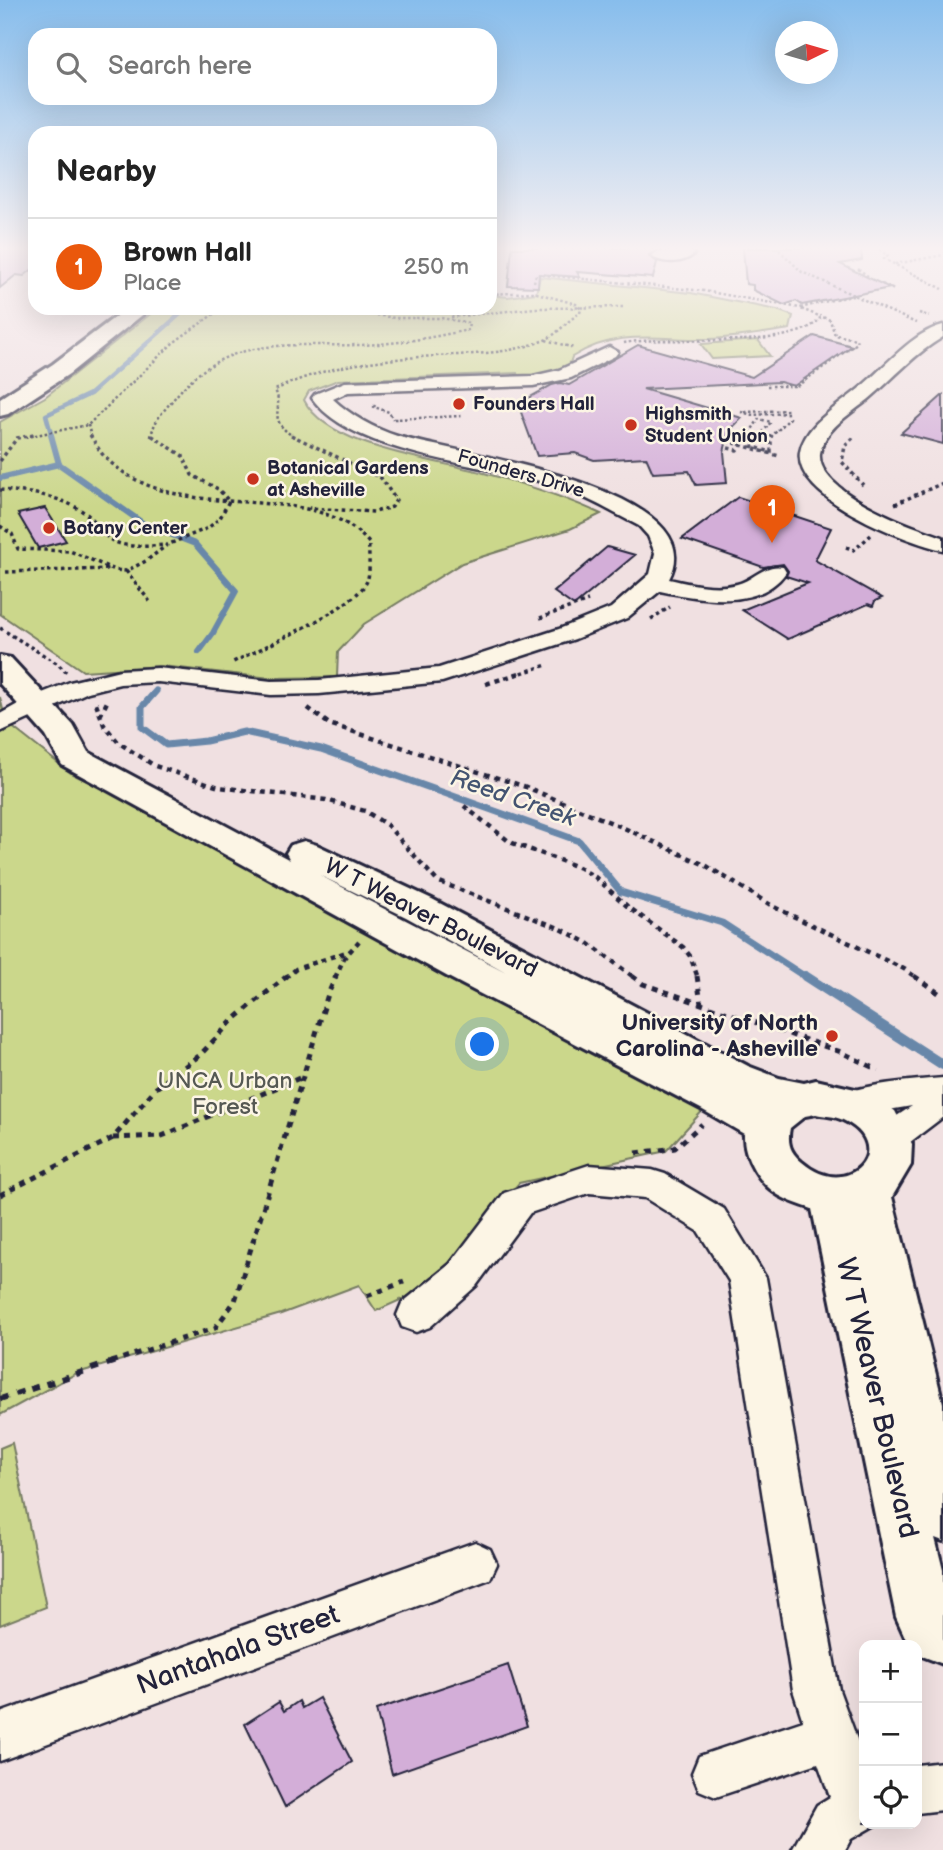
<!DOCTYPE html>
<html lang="en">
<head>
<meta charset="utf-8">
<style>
	body { margin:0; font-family:"Balsamiq Sans",sans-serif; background:#f6f6f6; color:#222 }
	.controls { position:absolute; right:21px; bottom:21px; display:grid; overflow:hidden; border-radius:14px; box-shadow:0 7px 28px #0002 }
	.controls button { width:63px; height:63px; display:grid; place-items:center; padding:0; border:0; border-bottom:2px solid #e0e0e0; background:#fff; color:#222; font:35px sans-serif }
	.compass { position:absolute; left:775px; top:21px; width:63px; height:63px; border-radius:50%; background:#fff; box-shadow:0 7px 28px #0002; rotate:85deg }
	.you { position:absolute; left:483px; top:1045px; width:24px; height:24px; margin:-18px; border:5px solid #fff; border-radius:50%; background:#1a73e8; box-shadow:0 0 0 10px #1a73e833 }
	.badge { display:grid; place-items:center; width:46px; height:46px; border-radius:50%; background:#ea580c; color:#fff; font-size:23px; font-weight:700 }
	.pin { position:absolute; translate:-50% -58px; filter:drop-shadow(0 2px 4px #0008) }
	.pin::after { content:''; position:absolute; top:37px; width:24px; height:21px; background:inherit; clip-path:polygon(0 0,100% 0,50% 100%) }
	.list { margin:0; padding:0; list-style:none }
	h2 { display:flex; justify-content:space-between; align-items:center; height:91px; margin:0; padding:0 28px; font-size:30px }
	h2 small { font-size:23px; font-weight:400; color:#767676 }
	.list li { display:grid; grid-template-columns:46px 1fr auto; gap:21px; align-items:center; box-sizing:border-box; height:98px; padding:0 28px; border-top:2px solid #e0e0e0 }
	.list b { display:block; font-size:26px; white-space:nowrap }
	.list p { margin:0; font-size:23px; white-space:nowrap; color:#767676 }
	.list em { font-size:23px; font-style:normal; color:#767676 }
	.icon { flex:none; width:38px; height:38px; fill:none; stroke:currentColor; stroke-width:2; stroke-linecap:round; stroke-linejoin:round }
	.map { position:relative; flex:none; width:943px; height:1850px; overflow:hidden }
	.search { position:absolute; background:#fff; box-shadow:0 7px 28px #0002; left:28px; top:28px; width:469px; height:77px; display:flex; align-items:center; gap:18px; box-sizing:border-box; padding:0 24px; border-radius:21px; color:#767676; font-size:26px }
	.panel { position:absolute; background:#fff; box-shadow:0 7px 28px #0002; left:28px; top:126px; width:469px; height:189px; border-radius:21px }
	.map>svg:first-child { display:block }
	.green { fill:#cbd78b; stroke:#767c63; stroke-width:2 }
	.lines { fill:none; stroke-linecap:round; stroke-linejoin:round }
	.stream-far3 { stroke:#6787a9; stroke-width:4.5 }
	.stream-far2 { stroke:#6787a9; stroke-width:6 }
	.stream-far1 { stroke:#6787a9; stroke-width:7 }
	.stream { stroke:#6787a9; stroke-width:10 }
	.building { fill:#d3aed8; stroke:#22223b; stroke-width:2 }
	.minor-casing { stroke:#22223b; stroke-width:5 }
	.major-casing { stroke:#22223b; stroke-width:6 }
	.path-far4 { stroke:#22223b; stroke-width:2.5; stroke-dasharray:2.5 2.5; stroke-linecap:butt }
	.path-far3 { stroke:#22223b; stroke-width:3.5; stroke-dasharray:3.5 3.5; stroke-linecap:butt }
	.path-far2 { stroke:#22223b; stroke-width:4.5; stroke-dasharray:5 5; stroke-linecap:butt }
	.path-far1 { stroke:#22223b; stroke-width:5; stroke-dasharray:6 6; stroke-linecap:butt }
	.path { stroke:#22223b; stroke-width:6; stroke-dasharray:8 8; stroke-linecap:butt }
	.minor { fill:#fcf5e5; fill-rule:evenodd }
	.major { fill:#fcf5e5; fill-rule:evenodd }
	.path-bridge { stroke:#22223b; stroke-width:3.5; stroke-dasharray:3.5 3.5; stroke-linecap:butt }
	.poi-dot { fill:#c8321e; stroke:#fcf5e5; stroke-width:2.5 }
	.labels { text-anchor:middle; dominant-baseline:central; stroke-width:5; stroke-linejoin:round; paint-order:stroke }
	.far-poi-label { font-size:19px; font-weight:bold; fill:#22223b; stroke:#fcf5e5; text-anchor:start }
	.far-street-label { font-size:19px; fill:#22223b; stroke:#fcf5e5 }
	.street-label { font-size:23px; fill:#22223b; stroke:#fcf5e5 }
	.poi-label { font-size:23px; font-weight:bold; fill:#22223b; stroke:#fcf5e5; text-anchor:end }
	.park-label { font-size:23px; fill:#555853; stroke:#fcf5e5 }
	.water-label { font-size:24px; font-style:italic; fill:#445472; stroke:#fcf5e5 }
	.near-street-label { font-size:28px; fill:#22223b; stroke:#fcf5e5 }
</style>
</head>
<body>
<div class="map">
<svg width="943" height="1850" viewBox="0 0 943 1850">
	<rect width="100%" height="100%" fill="#f0e0e1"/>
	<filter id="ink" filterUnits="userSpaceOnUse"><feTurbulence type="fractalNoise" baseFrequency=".0143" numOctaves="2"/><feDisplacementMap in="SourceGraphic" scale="14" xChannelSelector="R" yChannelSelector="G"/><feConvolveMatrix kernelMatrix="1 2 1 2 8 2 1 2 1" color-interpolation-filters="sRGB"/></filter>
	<g filter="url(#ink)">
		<path class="green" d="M540 277 691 293 777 310 793 316 790 329C763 333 736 338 709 339 658 340 618 328 572 357L568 369 557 374 518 377 517 373 338 380 309 391 304 400C328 448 436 460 484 473 524 484 563 496 601 514L570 529 462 563 364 624 338 652 337 677 271 678 161 666 83 671 0 614V422L45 397 158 308H490V295L508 297 536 293Z
			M758 340 770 356 712 359 701 344Z
			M0 697 6 722 72 774 340 900 706 1107 666 1151 519 1183 427 1288 376 1311 359 1285 281 1314 77 1373 0 1415Z
			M12 1443 46 1607 0 1625V1448Z"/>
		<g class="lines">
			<path class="stream-far3" d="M52 437 46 415 90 394 187 308"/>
			<path class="stream-far2" d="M51 435 59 464 144 524 195 544 236 591 213 633 199 652
				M0 478 59 464"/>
			<path class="stream-far1" d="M156 691 142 707V727L166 745 206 741 244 732 321 749 579 841 621 892 722 923 807 978"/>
			<path class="stream" d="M805 976 943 1065"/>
		</g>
		<path class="building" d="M0 248H35V267L24 276 16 275 0 288Z
			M512 248H661L649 255 657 262 653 278 577 272 580 277 539 274 538 287 508 286Z
			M743 248H861L862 260 840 264 890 288 802 305 796 301 784 305 753 290V285L746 284Z
			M814 336 852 346 794 386 780 382 643 389 742 418 729 431 724 452 727 483 696 485 689 471 653 473 646 457 594 460 575 453 537 456 518 404 552 385 560 383 569 385 638 345 752 377Z
			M943 395V444L901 433Z
			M738 497 831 528 815 560 882 598 875 601 873 606 868 604 788 639 742 610 808 583 786 576 788 571 783 564 763 567 682 539Z
			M45 508 66 541 38 548 18 514Z
			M607 547 635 555 574 606 554 592Z
			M508 1665 527 1726 392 1774 376 1710Z
			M319 1698 352 1762 285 1807 245 1724 279 1702 284 1711 299 1701 302 1708Z"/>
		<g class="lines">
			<defs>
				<path id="minor" d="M675 248H689L694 254C684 264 662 264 651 256L659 251 677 252Z
					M943 325V337C915 353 894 378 869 399 852 413 828 426 821 449 808 490 913 527 943 537V550C907 542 793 499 800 452 805 423 842 404 862 386 886 366 912 333 943 325Z
					M609 347 618 352 615 356 571 378 533 386 348 392 333 399C350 415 375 429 397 436 448 452 719 487 669 579 691 584 715 590 737 584 754 580 765 563 783 567L786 572C759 611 699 599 660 591L627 618 575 639 442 682 319 694 271 695 158 682 120 684 88 692 0 732V714L27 699 70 682 120 670 158 668 271 681 319 680 439 668 559 629 611 608 650 574 655 553 648 536 639 526C612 512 585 496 556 486 489 463 354 457 312 398L315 394 345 382 533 376 559 370Z
					M943 1078V1117L901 1149 889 1153 877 1149 872 1139 877 1129 912 1106 853 1116 841 1112 836 1103 841 1094C874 1083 909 1081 943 1078Z
					M589 1165 652 1170 665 1174 724 1209 766 1278 839 1690 864 1758V1824H877L851 1839 845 1850H792L817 1805 830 1797 818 1763 716 1797 699 1790 692 1773 699 1756 803 1721 793 1690 729 1281 698 1231 645 1198 589 1193 530 1213 476 1286 430 1327 416 1332 402 1327 397 1315 402 1303 450 1264 504 1193Z
					M475 1542 490 1549 497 1564 490 1579 0 1761V1713Z
					M943 1762V1810L917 1813V1765Z"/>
				<path id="major" d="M127 308H151L69 374 8 414 0 416V398L53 364Z
					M0 656 11 658 73 725 88 752 290 860 286 853 291 845 304 841 317 845 432 899 748 1066 779 1078 804 1083 816 1080 855 1089 871 1094 895 1111 912 1144 911 1165 892 1197 943 1403V1541L935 1538 943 1570V1664L922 1656 917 1650V1645H912L905 1637 896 1617 812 1209C802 1205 790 1202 780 1196 760 1185 743 1157 744 1134L701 1109 450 978 62 765 46 736 0 684ZM319 875 406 917 506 972ZM816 1114C824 1116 835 1116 843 1120 898 1146 849 1203 802 1162 790 1152 787 1143 790 1128L805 1116Z"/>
			</defs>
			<use href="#minor" class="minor-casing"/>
			<use href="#major" class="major-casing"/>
			<path class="path-far4" d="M779 250 802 272 916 323
				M879 250 888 255 884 259 943 289
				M895 264 943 255
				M858 269 868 276
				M534 282 536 274 704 291 800 308 832 300
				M882 284 894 290
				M836 299 853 296
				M919 313 929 316
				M451 317 535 308 625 307
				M546 340 574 348
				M624 343C670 334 789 353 820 319L819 316 801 309
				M767 386H797L857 343 856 339 835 335 830 320 820 316
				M375 405 374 407 389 412 393 419
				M741 412 753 415 789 413
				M745 412 789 410
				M394 419 462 416
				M88 425 91 437
				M25 437 88 425 173 343 222 308
				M151 437C154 419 165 410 176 396 232 328 301 350 378 344 409 342 438 336 468 330L469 323 441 318H395L331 308
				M294 437C265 418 285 410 275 390 326 365 380 359 436 356 472 354 509 354 542 341 557 336 566 321 580 313L581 309 576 304 533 292 490 294
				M747 437 759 419 771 422 759 437
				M771 437 791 417"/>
			<path class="path-far3" d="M90 435C95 442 99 451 105 457 179 532 310 473 369 543 368 554 371 571 367 581 356 608 259 649 231 663
				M291 435 381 478 396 500 392 507 375 512 309 508
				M760 435 751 446 771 452V435
				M853 438 845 446 842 462 863 485
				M728 448 737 450 748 435
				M0 461 17 438 34 435
				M0 490C31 492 64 496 89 516 97 522 103 535 111 540 126 549 150 546 166 545
				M895 504 943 483
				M0 526 12 534 18 549 70 551 115 570 126 571 146 561 167 545 208 528 220 518 229 501 218 489 192 475 183 456 151 435
				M846 547 854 550 871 535
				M126 571 151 603
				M6 572 110 569
				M540 618 588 601
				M651 619 670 607
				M0 628 58 664 66 672
				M515 675 547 665"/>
			<path class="path-far2" d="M486 684 520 673
				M96 703 104 725 119 743 155 766 219 787 326 800 365 811 387 825 437 881 559 928 588 943 635 978
				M308 708 329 724 526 787 624 828 705 865 774 907 904 969 917 978
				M100 716 108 700
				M464 806 510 842 580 868 595 877 627 906 683 947 690 956 698 978
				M285 978 296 969 349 951
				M335 978 344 958 359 941"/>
			<path class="path-far1" d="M632 976 643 984 841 1052 878 1070
				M697 976 701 1004
				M914 976 943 996
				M113 1138 162 1136 302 1077
				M636 1153 675 1148 702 1124
				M0 1195 113 1138 156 1088 200 1055 232 1021 287 976
				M367 1296 404 1282
				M111 1362 215 1328 235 1301 328 994 336 976"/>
			<path class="path" d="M0 1399 116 1361"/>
			<use href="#minor" class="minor"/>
			<use href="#major" class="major"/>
			<path class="path-bridge" d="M727 441 779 456"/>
		</g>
	</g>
	<linearGradient id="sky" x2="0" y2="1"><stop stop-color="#87bdec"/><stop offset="0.49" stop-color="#f8f1f2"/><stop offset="1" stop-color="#f8f1f2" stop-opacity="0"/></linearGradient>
	<rect width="943" height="507" fill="url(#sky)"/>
	<g class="poi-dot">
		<circle cx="459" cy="404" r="7"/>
		<circle cx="631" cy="425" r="7"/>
		<circle cx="253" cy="479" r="7"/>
		<circle cx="49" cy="528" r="7"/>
		<circle cx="832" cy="1036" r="7"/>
	</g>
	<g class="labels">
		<g class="far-poi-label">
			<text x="473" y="404">Founders Hall</text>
			<text x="645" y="414">Highsmith<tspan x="645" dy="22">Student Union</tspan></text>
			<text x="267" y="468">Botanical Gardens<tspan x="267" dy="22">at Asheville</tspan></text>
			<text x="63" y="528">Botany Center</text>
		</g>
		<g class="far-street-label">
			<text transform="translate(521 474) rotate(16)">Founders Drive</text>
		</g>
		<g class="street-label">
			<text transform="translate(431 918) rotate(27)">W T Weaver Boulevard</text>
		</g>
		<g class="poi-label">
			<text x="818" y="1023">University of North<tspan x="818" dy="26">Carolina - Asheville</tspan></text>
		</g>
		<g class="park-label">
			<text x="225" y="1081">UNCA Urban<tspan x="225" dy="26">Forest</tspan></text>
		</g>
		<g class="water-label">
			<text transform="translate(513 798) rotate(19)">Reed Creek</text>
		</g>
		<g class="near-street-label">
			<text transform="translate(877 1398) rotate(77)">W T Weaver Boulevard</text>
			<text transform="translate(238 1650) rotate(-20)">Nantahala Street</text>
		</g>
	</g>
</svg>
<div class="controls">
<button>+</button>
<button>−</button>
<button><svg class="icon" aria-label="locate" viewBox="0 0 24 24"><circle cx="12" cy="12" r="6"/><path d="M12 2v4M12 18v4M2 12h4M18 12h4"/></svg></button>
</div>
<svg class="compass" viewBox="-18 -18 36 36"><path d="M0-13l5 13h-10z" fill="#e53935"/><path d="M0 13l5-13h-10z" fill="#767676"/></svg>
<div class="you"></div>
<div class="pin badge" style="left:772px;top:543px">1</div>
<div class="search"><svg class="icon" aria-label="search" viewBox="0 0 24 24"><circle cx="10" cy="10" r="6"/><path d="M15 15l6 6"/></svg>Search here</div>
<section class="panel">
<h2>Nearby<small></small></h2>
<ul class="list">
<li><span class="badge">1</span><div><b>Brown Hall</b><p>Place</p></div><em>250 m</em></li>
</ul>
</section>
</div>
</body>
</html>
